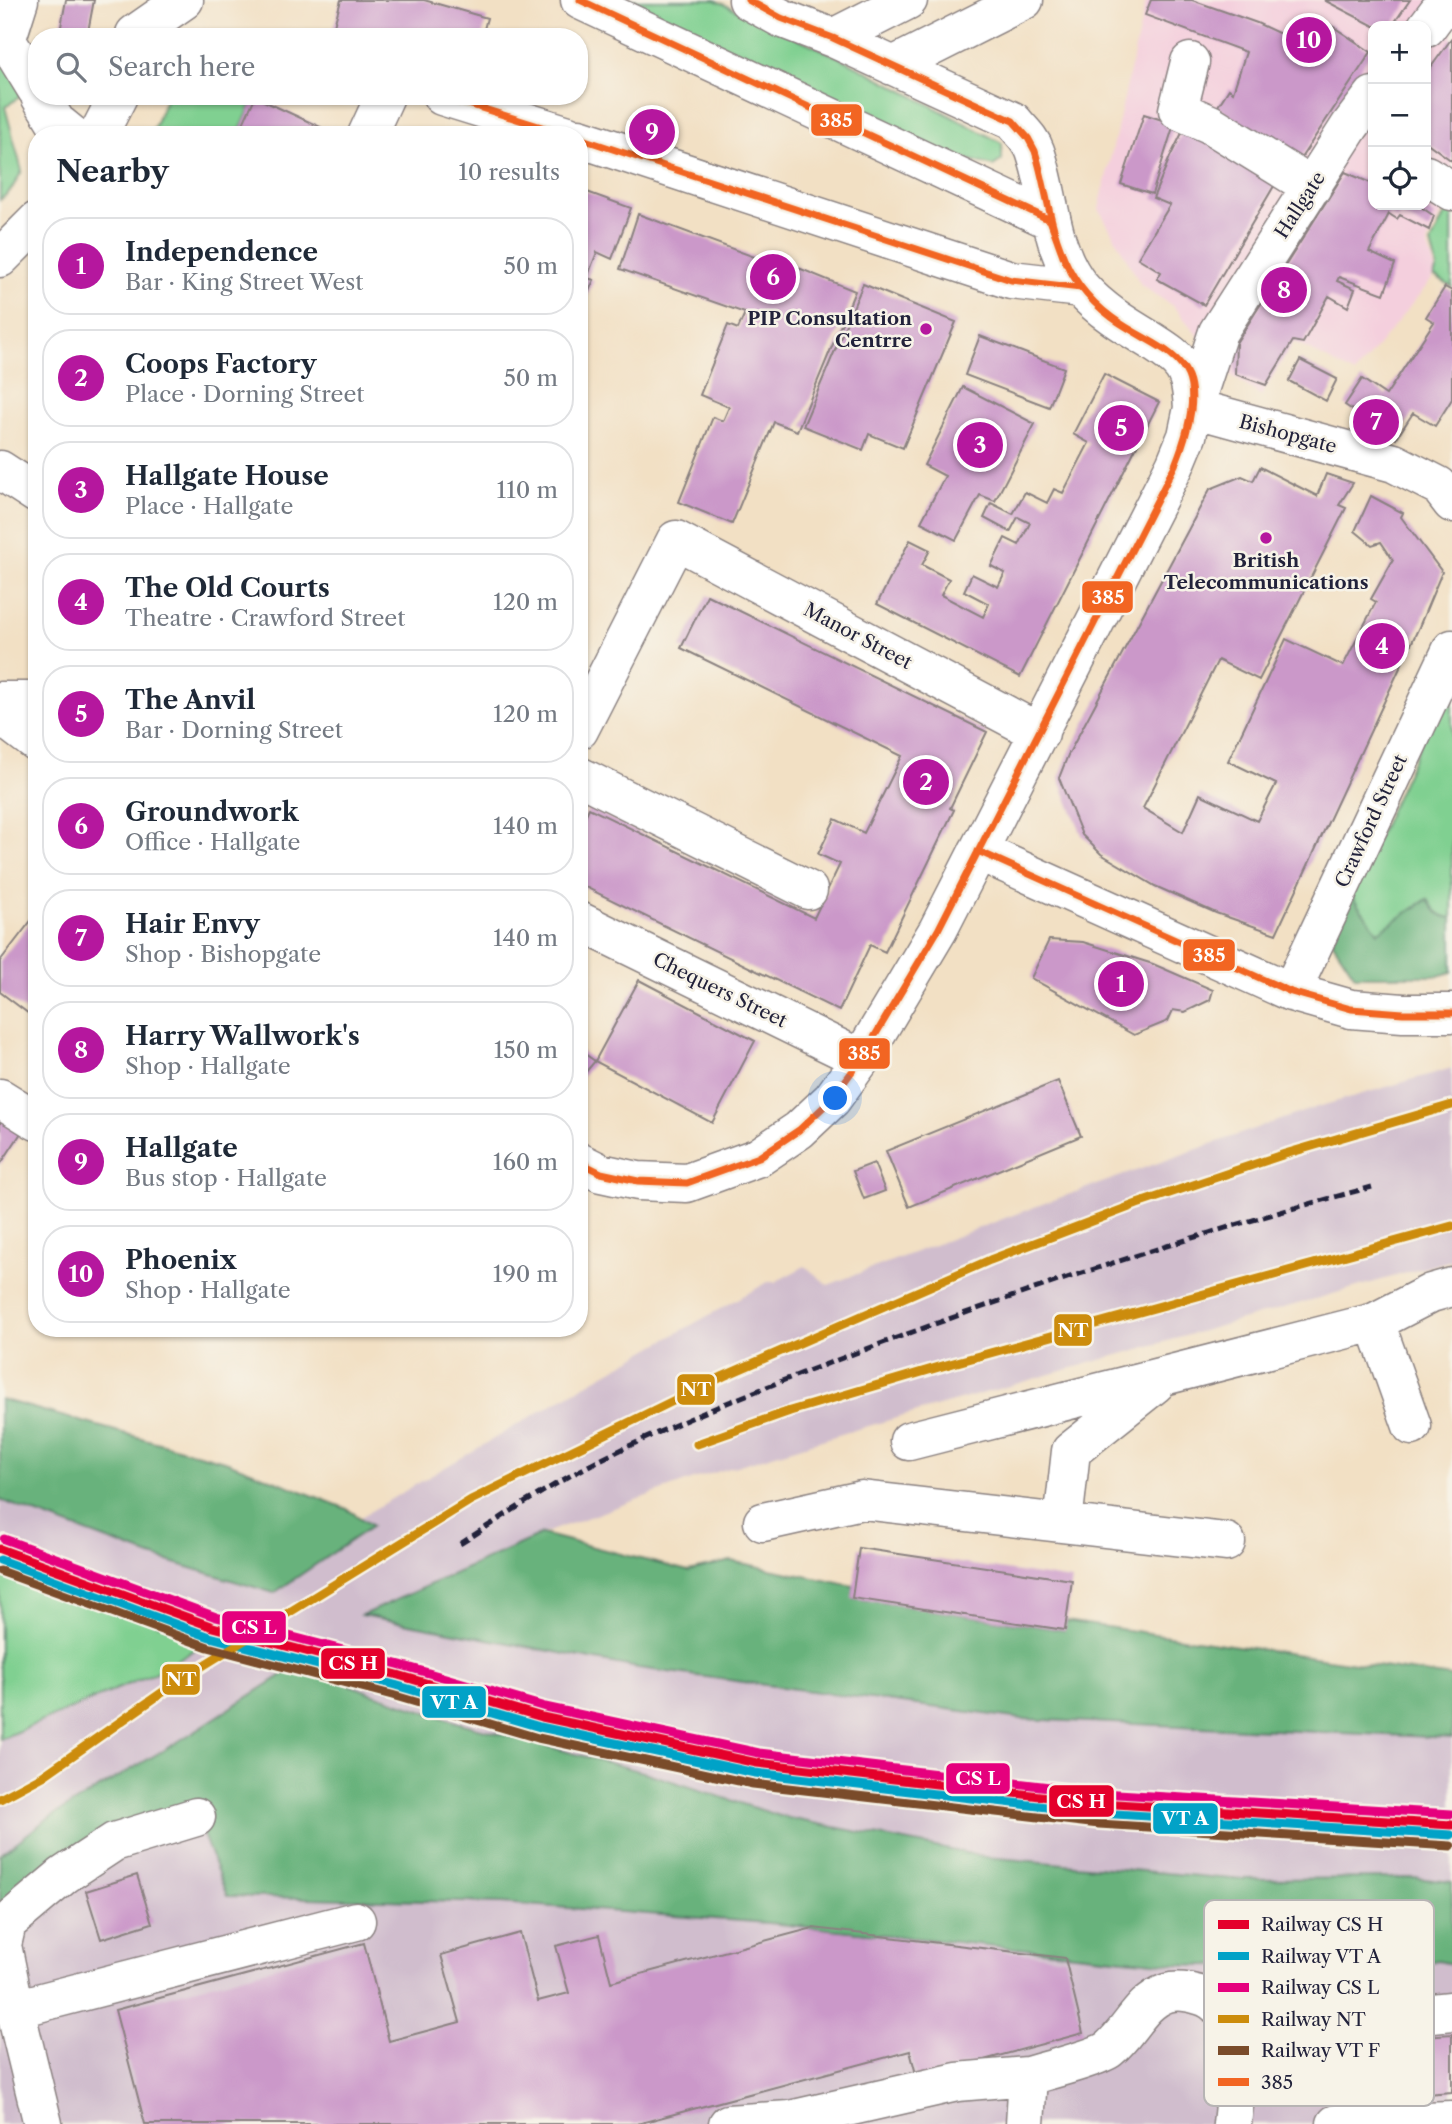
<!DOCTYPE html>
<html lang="en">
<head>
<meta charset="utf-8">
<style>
	body { margin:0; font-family:"Libre Caslon Text",serif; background:#f2f2f3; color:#1f2937 }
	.controls { position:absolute; right:21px; top:21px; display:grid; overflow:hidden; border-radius:14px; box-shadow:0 2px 5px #0004 }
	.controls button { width:63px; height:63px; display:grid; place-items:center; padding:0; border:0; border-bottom:2px solid #e0e1e3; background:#fff; color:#1f2937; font:35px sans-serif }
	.you { position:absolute; left:836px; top:1099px; width:24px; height:24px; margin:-18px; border:5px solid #fff; border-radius:50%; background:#1a73e8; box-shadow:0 0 0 10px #1a73e833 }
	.badge { display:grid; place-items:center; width:46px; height:46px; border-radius:50%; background:#b5179e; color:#fff; font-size:23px; font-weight:700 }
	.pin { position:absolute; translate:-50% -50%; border:4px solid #fff; box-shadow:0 2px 7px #0006 }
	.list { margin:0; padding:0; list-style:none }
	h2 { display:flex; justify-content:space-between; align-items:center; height:91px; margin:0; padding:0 28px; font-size:30px }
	h2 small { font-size:23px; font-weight:400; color:#747a83 }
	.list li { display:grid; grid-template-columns:46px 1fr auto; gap:21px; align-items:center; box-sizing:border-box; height:98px; margin:0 14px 14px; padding:0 14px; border:2px solid #e0e1e3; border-radius:28px }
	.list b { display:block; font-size:26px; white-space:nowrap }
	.list p { margin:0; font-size:23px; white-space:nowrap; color:#747a83 }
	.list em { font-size:23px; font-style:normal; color:#747a83 }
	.icon { flex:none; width:38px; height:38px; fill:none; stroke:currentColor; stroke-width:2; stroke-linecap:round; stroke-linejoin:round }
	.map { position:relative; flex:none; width:1452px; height:2124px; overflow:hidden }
	.search { position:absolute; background:#fff; box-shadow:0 2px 5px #0004; left:28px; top:28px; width:560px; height:77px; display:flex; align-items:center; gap:18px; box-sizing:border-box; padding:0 24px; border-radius:28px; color:#747a83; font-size:26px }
	.panel { position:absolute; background:#fff; box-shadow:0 2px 5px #0004; left:28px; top:126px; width:560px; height:1211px; border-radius:28px }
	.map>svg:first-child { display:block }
	.built { fill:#f4cfdd; fill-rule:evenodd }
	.industrial { fill:#d0bdcd }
	.green { fill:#80d091; stroke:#517966; stroke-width:2 }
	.forest { fill:#68b27b; stroke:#456a5b; stroke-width:2 }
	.building { fill:#cb98c9 }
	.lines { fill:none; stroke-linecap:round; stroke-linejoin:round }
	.minor-casing { stroke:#8a8180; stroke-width:41 }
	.minor { stroke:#fff; stroke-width:38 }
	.rail { stroke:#22223b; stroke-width:5; stroke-dasharray:10 5; stroke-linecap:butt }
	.bus-1-casing { stroke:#f7f3e8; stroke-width:12 }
	.bus-1 { stroke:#f26522; stroke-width:7 }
	.rail-1-casing { stroke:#f7f3e8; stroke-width:14 }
	.rail-2-casing { stroke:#f7f3e8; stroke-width:14 }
	.rail-3-casing { stroke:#f7f3e8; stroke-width:14 }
	.rail-4-casing { stroke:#f7f3e8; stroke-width:14 }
	.rail-5-casing { stroke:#f7f3e8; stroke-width:14 }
	.rail-1 { stroke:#e4002b; stroke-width:9 }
	.rail-2 { stroke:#02a2c7; stroke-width:9 }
	.rail-3 { stroke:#e5007d; stroke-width:9 }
	.rail-4 { stroke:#cc8c0c; stroke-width:9 }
	.rail-5 { stroke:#7a4b2a; stroke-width:9 }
	.poi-dot { fill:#b5179e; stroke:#f7f3e8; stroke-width:2.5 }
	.labels { text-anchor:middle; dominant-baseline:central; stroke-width:5; stroke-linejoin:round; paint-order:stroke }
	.street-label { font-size:19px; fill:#22223b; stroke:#f7f3e8 }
	.poi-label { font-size:19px; font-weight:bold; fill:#22223b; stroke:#f7f3e8; text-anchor:end }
	.key { fill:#f7f3e8; stroke:#b7b4b4; stroke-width:2 }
	.key-label { font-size:19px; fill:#22223b }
	.line-badge { stroke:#f7f3e8; stroke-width:2.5 }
	.badge-label { font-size:19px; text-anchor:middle; font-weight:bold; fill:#fff }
</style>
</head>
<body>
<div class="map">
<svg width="1452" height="2124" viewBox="0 0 1452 2124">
	<rect width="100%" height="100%" fill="#f7f3e8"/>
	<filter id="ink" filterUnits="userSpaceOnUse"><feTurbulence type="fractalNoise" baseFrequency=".0143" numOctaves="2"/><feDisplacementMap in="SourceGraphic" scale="14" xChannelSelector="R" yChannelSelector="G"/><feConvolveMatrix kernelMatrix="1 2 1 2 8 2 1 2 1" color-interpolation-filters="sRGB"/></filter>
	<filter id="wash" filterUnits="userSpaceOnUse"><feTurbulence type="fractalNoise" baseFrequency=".00686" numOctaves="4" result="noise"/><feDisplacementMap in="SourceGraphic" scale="28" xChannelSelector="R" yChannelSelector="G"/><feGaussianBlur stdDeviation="1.57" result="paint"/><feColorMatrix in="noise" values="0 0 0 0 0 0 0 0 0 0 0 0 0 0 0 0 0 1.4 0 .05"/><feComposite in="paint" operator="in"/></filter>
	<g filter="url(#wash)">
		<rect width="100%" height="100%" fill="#f2e0c4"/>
		<path class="built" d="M1146 0H1452V200L1446 204 1427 243 1435 269 1433 278 1355 374 1294 342 1261 396 1232 376 1174 307 1141 285 1099 209ZM1373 26H1426V205H1373Z"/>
		<path class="industrial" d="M1452 1068V1260L858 1429 694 1479 542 1534 363 1615 638 1668 1022 1719 1452 1738V1882L1415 1878 1232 1879 986 1857 783 1817 647 1773 456 1722 371 1693 299 1665 190 1803 227 1896 501 1903 768 1923 1174 1964 1375 1971 1438 1961 1452 1964V2124H0V1739L152 1674 210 1640 0 1575V1500L151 1556 371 1527 359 1518 592 1381 768 1282H775L805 1266 828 1285 1045 1203 1314 1108Z"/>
		<path class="green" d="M0 0H36L27 51 37 85 5 107 22 171 11 190 0 200Z
			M614 0H715L851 63 1002 143V160L993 166 948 154Z
			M167 96H251L255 97 238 135H151Z
			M1446 212 1452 215V287L1434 276 1437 268 1431 243Z
			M1452 674V918C1439 917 1434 909 1427 899L1378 933 1351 896Z
			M0 1575 211 1640 152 1674 0 1739Z"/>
		<path class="forest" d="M1351 896 1378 932 1428 899C1433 910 1439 917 1452 918V972L1438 976H1355L1332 941Z
			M0 1399 228 1462 347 1509 372 1526 274 1593 151 1556 0 1500Z
			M542 1534 688 1571 731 1561 854 1586 853 1598 1064 1630 1066 1621 1452 1677V1738L1022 1719 638 1668 362 1615Z
			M298 1665 371 1693 456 1722 647 1773 783 1817 986 1857 1232 1879 1415 1878 1452 1882V1964L1438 1961 1375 1971 1174 1964 768 1923 501 1903 227 1896 196 1817 0 1906V1855L47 1819 179 1741Z"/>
		<g id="blocks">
			<path class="building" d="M66 0H94L87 37H59Z
				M341 0H424L487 18 482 37H331Z
				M1151 0H1192L1257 23 1291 39 1303 20 1323 33 1329 24 1371 52 1295 167 1218 106 1229 89 1233 92 1246 52 1145 15Z
				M1324 0H1410L1392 26H1374Z
				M1452 38V161L1426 142V74Z
				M255 97 329 131 327 135H238Z
				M1144 114 1174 124 1152 194 1121 184Z
				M1186 125 1274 186 1204 305 1157 279 1161 272 1138 258 1170 205 1153 198 1170 157Z
				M1345 172 1373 184V205H1418L1434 216 1429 230 1400 215 1397 219 1389 214 1369 252 1395 264 1384 294 1339 277 1337 281 1355 289 1348 307 1329 296 1303 343 1293 341 1266 385 1235 374 1236 343Z
				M579 189 631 208 612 259 597 252 587 278 594 280 579 313Z
				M638 214 787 269 789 264 855 291 797 431 774 422 732 524 679 502 713 417 723 421 729 407 700 395 728 325 738 329 745 313 620 269Z
				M863 284 956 322 903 448 869 434 863 450 803 426Z
				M1445 287 1452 291V399L1435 426 1413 413 1396 439 1345 405 1362 379 1386 395 1434 322 1426 317Z
				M980 336 1064 368 1049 407 965 375Z
				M1300 360 1337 379 1326 401 1289 381Z
				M1104 374 1159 402 1020 677 877 604 910 540 930 550 922 565 949 579 941 595 983 617 989 604 964 591 972 574 998 587 1005 573 991 566 1005 538 1019 545 1030 523 1018 517 1010 532 984 518 991 503 1013 514 1025 492 1047 503 1054 489 1063 493 1089 443 1073 434Z
				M963 387 1035 424 995 501 980 495 956 540 921 522 945 476 924 465Z
				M1260 467 1317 496 1326 474 1353 483 1339 505 1346 508 1259 680 1218 660 1143 808 1183 832 1200 794 1257 821 1276 784 1228 761 1286 639 1343 666 1376 602 1371 599 1393 560 1381 542 1372 545 1355 531 1371 496 1403 513 1401 517 1442 572 1419 627 1276 934 1216 913 1155 886 1101 854 1082 835 1059 778 1068 755 1210 489 1242 476 1253 481Z
				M707 595 987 732 950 808 954 810 885 952 870 945 839 1011 579 884V829L589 808 814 918 840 864 818 854 835 819 864 833 902 756 681 648Z
				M37 913V1020L0 992V961Z
				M1049 940 1083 942 1153 964 1213 990 1210 1000 1185 1012 1173 1010 1168 1021 1134 1035 1031 978Z
				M639 980 755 1041 712 1123 595 1061 579 1080V1050L595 1061Z
				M1058 1081 1081 1136 909 1207 886 1151Z
				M0 1119 21 1133 0 1165Z
				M874 1163 885 1191 864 1199 853 1171Z
				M859 1548 1072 1580 1065 1630 852 1598Z
				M137 1875 152 1923 101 1939 86 1891Z
				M813 1928 1065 1958 1083 2033 917 2078 910 2051 637 2124H145L115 2010 364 1943 389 2041 460 2022 441 1955 520 1933 538 2001 569 1993 556 1946 599 1935 611 1982Z
				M1452 2034V2092L1316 2102 1312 2044Z"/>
		</g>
	</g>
	<g filter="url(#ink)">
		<use href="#blocks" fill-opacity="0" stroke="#8a8180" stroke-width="2"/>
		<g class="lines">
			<defs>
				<path id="minor" d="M580 0 1050 220
					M748 0 781 18 833 38 1013 121C1021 131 1031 139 1035 151 1051 197 1049 249 1081 288 1100 310 1125 325 1150 340 1162 348 1175 355 1183 367 1191 379 1192 394 1193 408
					M1426 28 1447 0
					M0 30 37 90
					M135 34 184 0
					M833 38 908 0
					M6 41 19 0
					M1190 62 1178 110 1210 124 1312 187
					M893 66 1024 0
					M40 96 56 122 72 135
					M442 96 568 135
					M98 135 118 96
					M367 135 385 96
					M579 138 1011 280 1081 288
					M1426 175 1452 191
					M0 258 37 221
					M1193 408 1394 463 1439 486 1452 503
					M0 470 37 494
					M0 701H37
					M0 715 37 743
					M579 730 676 540 1040 733
					M579 776 808 890
					M978 851 1291 992 1351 1009 1403 1013H1452
					M579 921 861 1059
					M1291 992 1452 649
					M0 1098 37 1121
					M579 1162 601 1173 638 1181 687 1183 759 1157 799 1130 832 1099 861 1059 938 930 1175 465 1187 436 1193 408 1218 332 1350 126 1373 96
					M1375 1322 1412 1426
					M909 1441 1375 1322 1431 1293 1452 1287
					M763 1522 862 1500 1226 1542
					M1063 1523 1071 1451 1155 1384
					M15 2009 356 1921
					M1234 2034 1451 2011
					M1028 2076C1045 2071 1099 2057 1109 2049 1130 2032 1140 2002 1167 1993 1177 1990 1189 1992 1199 1995 1248 2007 1236 2087 1232 2124
					M43 2124 15 2009 2 1945 7 1923 64 1875 114 1842 196 1817
					M728 2124 790 2120
					M791 2124 790 2120 957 2082 1028 2076 1025 2124
					M1336 2124 1452 2120"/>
			</defs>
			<use href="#minor" class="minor-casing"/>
			<use href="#minor" class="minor"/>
			<path class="rail" d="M460 1544C505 1515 549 1486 596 1462 694 1413 796 1375 899 1337 1054 1280 1212 1229 1372 1187"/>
			<defs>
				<path id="bus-1" d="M580 0 1050 220 1066 264
					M443 96 567 135
					M579 138 1011 280 1081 288
					M978 851 1291 992 1351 1009 1403 1013H1452
					M579 1162 601 1173 638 1181 687 1183 759 1157 799 1130 832 1099 861 1059 938 930 1175 465C1230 328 1138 364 1080 286 1051 247 1049 197 1035 151L1028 138 1013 121 833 38 781 18 748 0"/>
			</defs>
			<use href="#bus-1" class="bus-1-casing"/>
			<use href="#bus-1" class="bus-1"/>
			<defs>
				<path id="rail-1" d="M0 1549 213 1627 398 1675 542 1717 757 1763 1100 1803 1452 1825"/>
				<path id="rail-2" d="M0 1560 210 1637 395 1685 540 1727 755 1773 1099 1813 1451 1835"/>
				<path id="rail-3" d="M4 1539 216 1617 401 1665 545 1707 759 1753 1101 1793 1452 1814"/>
				<path id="rail-4" d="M697 1444 790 1411 939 1367 1452 1226
					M0 1799 43 1776 183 1678 471 1500 724 1376 990 1260 1137 1204 1285 1154 1452 1105"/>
				<path id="rail-5" d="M0 1571 208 1647 392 1695 538 1738 753 1784 1099 1824 1451 1846"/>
			</defs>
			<use href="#rail-1" class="rail-1-casing"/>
			<use href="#rail-2" class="rail-2-casing"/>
			<use href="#rail-3" class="rail-3-casing"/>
			<use href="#rail-4" class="rail-4-casing"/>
			<use href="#rail-5" class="rail-5-casing"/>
			<use href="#rail-1" class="rail-1"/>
			<use href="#rail-2" class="rail-2"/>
			<use href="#rail-3" class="rail-3"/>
			<use href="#rail-4" class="rail-4"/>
			<use href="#rail-5" class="rail-5"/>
		</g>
	</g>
	<g class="poi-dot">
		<circle cx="926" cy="329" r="7"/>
		<circle cx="1266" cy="538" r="7"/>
	</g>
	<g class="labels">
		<g class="street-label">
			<text transform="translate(1300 205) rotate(-57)">Hallgate</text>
			<text transform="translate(1288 434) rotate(15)">Bishopgate</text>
			<text transform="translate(858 636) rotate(28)">Manor Street</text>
			<text transform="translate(1371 821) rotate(-65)">Crawford Street</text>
			<text transform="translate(720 990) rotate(26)">Chequers Street</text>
		</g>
		<g class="poi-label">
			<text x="912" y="318">PIP Consultation<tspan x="912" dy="22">Centrre</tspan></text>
			<text x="1266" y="560" text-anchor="middle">British<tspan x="1266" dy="22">Telecommunications</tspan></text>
		</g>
	</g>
	<rect x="1204" y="1900" width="230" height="206" rx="10" class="key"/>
	<rect x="1218" y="1920" width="31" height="9" fill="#e4002b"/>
	<rect x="1218" y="1952" width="31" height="8" fill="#02a2c7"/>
	<rect x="1218" y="1983" width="31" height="9" fill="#e5007d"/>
	<rect x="1218" y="2015" width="31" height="8" fill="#cc8c0c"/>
	<rect x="1218" y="2046" width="31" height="9" fill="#7a4b2a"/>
	<rect x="1218" y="2078" width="31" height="8" fill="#f26522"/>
	<g class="key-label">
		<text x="1261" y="1931">Railway CS H</text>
		<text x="1261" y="1963">Railway VT A</text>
		<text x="1261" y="1994">Railway CS L</text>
		<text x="1261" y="2026">Railway NT</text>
		<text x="1261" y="2057">Railway VT F</text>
		<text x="1261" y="2089">385</text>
	</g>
	<g class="line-badge">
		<rect x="810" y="103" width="53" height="34" rx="7" fill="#f26522"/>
		<rect x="1081" y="580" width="53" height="34" rx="7" fill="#f26522"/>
		<rect x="1182" y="938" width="54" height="34" rx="7" fill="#f26522"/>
		<rect x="838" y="1037" width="53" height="33" rx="7" fill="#f26522"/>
		<rect x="1053" y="1313" width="40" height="34" rx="7" fill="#cc8c0c"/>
		<rect x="676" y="1373" width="40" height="33" rx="7" fill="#cc8c0c"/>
		<rect x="221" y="1610" width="66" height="34" rx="7" fill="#e5007d"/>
		<rect x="320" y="1647" width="66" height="33" rx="7" fill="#e4002b"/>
		<rect x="161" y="1663" width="40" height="33" rx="7" fill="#cc8c0c"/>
		<rect x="421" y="1685" width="66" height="34" rx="7" fill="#02a2c7"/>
		<rect x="945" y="1762" width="66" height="33" rx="7" fill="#e5007d"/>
		<rect x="1048" y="1784" width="67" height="34" rx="7" fill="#e4002b"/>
		<rect x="1152" y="1802" width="67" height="33" rx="7" fill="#02a2c7"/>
	</g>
	<g class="badge-label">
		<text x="836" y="127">385</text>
		<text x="1108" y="604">385</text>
		<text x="1209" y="962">385</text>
		<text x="864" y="1060">385</text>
		<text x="1073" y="1337">NT</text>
		<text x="696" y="1396">NT</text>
		<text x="254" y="1634">CS L</text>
		<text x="353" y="1670">CS H</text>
		<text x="181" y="1686">NT</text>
		<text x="454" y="1709">VT A</text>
		<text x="978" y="1785">CS L</text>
		<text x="1081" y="1808">CS H</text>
		<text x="1185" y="1825">VT A</text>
	</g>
</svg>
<div class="controls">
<button>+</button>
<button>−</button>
<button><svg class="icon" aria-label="locate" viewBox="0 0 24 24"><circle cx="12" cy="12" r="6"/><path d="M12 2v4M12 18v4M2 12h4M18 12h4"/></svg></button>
</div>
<div class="you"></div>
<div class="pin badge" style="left:1121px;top:984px">1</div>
<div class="pin badge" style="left:926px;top:782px">2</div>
<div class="pin badge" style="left:980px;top:445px">3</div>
<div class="pin badge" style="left:1382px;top:646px">4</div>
<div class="pin badge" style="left:1121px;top:428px">5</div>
<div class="pin badge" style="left:773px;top:277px">6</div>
<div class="pin badge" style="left:1376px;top:422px">7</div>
<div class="pin badge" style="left:1284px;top:290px">8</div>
<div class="pin badge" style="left:652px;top:132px">9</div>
<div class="pin badge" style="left:1309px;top:40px">10</div>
<div class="search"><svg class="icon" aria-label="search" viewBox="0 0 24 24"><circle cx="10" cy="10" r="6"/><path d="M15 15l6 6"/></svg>Search here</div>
<section class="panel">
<h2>Nearby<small>10 results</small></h2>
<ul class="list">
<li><span class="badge">1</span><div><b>Independence</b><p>Bar · King Street West</p></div><em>50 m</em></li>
<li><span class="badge">2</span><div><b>Coops Factory</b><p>Place · Dorning Street</p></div><em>50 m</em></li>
<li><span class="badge">3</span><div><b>Hallgate House</b><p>Place · Hallgate</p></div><em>110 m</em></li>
<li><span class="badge">4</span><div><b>The Old Courts</b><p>Theatre · Crawford Street</p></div><em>120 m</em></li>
<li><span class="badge">5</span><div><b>The Anvil</b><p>Bar · Dorning Street</p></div><em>120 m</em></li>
<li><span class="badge">6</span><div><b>Groundwork</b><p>Office · Hallgate</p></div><em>140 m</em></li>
<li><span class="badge">7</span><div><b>Hair Envy</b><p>Shop · Bishopgate</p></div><em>140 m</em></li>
<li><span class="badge">8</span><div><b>Harry Wallwork's</b><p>Shop · Hallgate</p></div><em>150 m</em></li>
<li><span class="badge">9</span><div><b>Hallgate</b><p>Bus stop · Hallgate</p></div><em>160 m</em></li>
<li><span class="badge">10</span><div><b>Phoenix</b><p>Shop · Hallgate</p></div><em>190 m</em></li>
</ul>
</section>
</div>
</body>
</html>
